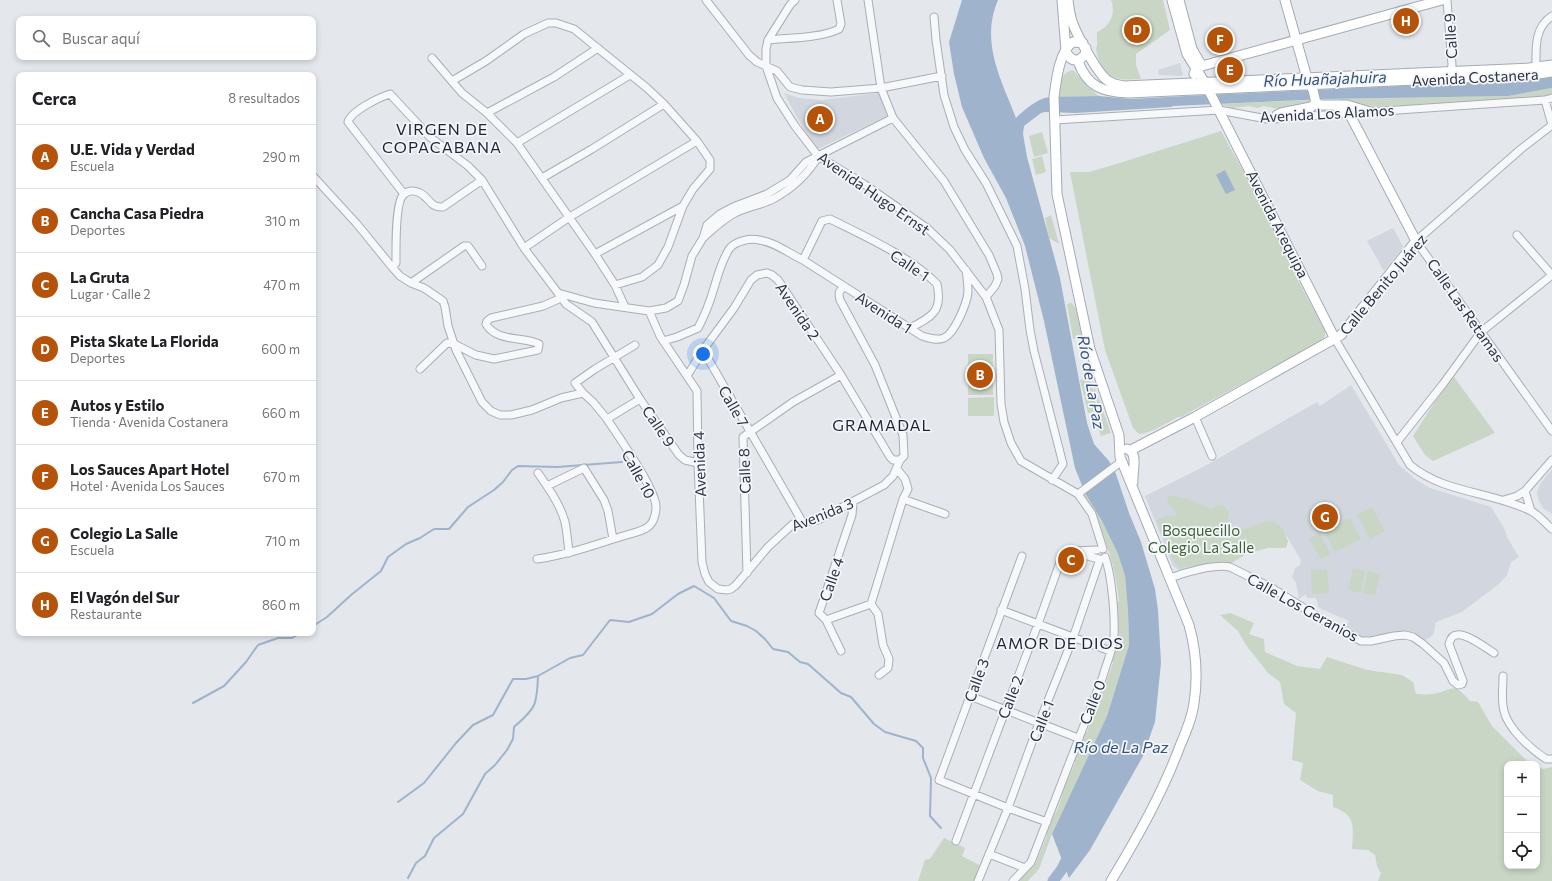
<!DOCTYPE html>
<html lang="es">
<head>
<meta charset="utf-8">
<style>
	body { margin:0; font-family:Commissioner,sans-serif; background:#f6f6f6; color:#202124 }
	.controls { position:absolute; right:12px; bottom:12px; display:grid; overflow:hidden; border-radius:8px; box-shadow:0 2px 6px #0003 }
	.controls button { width:36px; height:36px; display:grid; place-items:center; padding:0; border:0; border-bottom:1px solid #e0e0e0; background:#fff; color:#202124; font:20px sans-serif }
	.you { position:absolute; left:703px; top:354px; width:14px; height:14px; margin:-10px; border:3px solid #fff; border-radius:50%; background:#1a73e8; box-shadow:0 0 0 6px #1a73e833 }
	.badge { display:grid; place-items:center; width:26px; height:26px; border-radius:50%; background:#b45309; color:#fff; font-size:13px; font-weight:700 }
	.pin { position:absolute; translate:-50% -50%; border:2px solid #fff; box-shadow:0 1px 4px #0006 }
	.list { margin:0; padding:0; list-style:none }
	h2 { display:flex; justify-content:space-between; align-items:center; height:52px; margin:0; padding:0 16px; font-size:17px }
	h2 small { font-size:13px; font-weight:400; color:#757577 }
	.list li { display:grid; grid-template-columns:26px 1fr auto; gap:12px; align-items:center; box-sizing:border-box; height:64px; padding:0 16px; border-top:1px solid #e0e0e0 }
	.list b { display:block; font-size:15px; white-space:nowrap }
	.list p { margin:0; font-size:13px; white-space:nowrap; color:#757577 }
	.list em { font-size:13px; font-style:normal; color:#757577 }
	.icon { flex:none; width:22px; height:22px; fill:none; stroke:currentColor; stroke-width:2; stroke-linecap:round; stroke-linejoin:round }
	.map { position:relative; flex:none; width:1552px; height:881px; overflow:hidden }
	.search { position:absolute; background:#fff; box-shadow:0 2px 6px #0003; left:16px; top:16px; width:300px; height:44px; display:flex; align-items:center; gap:10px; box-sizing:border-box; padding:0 14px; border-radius:8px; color:#757577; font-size:15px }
	.panel { position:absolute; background:#fff; box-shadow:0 2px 6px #0003; left:16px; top:72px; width:300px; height:564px; border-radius:8px }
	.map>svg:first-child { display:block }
	.built { fill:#d2d6de }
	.green { fill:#c9d6c5 }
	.water { fill:#9fb4cc }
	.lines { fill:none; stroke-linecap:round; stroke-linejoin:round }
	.stream { stroke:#9fb4cc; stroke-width:2 }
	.river { stroke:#9fb4cc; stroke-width:11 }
	.minor-casing { stroke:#a9aeb7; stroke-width:9 }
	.major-casing { stroke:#a3abb8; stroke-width:11 }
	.minor { stroke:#f7f8fa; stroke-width:7 }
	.major { stroke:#fff; stroke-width:9 }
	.labels { text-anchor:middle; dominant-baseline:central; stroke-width:3.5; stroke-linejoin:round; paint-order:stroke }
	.street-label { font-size:15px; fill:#2b3445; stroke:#f4f6f9 }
	.park-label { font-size:15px; fill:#3f6138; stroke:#f4f6f9 }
	.water-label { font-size:16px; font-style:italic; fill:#34527a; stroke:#f4f6f9 }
	.neighbourhood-label { font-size:16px; letter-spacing:1px; fill:#1d2536; stroke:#f4f6f9 }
</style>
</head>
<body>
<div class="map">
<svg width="1552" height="881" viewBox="0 0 1552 881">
	<rect width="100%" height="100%" fill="#e4e7ec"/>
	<path class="built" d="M1180 63 1183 74 1182 76 1159 75 1158 70Z
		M784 93 799 98 822 100 879 93 887 116 818 149 814 146 798 119Z
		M1393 228 1403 246 1402 249 1384 271 1367 241Z
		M1351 385 1399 465 1415 479 1430 488 1491 507 1503 526 1508 539 1519 557 1511 562 1507 575 1500 583 1462 612 1436 622 1433 635 1424 641 1407 632H1397L1368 638 1359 637 1346 627 1349 621 1319 608 1316 598H1307L1306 594 1299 599 1296 583 1292 577 1295 568 1300 565 1301 560 1286 535 1244 545 1223 558 1179 570 1173 566 1145 496 1205 466 1317 402 1320 406Z
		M1552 469V515L1551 513 1544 509 1539 501 1537 493 1540 484Z"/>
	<path class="green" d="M1111 0H1163L1170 30 1136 54V65L1141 79C1113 81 1101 78 1096 48L1097 46V32C1111 26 1116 13 1111 0Z
		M1073 70 1088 87 1099 96 1059 97C1059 84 1059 74 1073 70Z
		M1552 88V96L1521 100 1369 107 1340 101 1339 99 1508 96Z
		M1311 100 1309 104 1279 109 1263 106 1258 108 1249 106 1232 108 1220 104Z
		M1221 131 1273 225 1292 269 1325 331V336L1321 341 1181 417H1178C1168 422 1150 434 1139 434L1133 428 1105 350 1070 172H1089L1110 166Z
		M1042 132 1048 153 1034 157 1029 136Z
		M1042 156 1046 172 1036 175 1032 159Z
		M1051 215 1059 244 1049 238 1045 218Z
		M1071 302 1076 309 1082 337 1073 339 1067 304 1071 303Z
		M968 354H993V395H968Z
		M1090 377 1094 393 1084 396 1080 380Z
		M1091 377 1111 433 1101 436 1093 413 1099 411Z
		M1454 377 1495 433 1433 461 1425 455 1413 436 1438 397Z
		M1093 395 1098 411 1088 413 1084 397Z
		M994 397V416H968V398Z
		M1085 493 1102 521 1118 554 1125 576 1128 611 1129 645 1107 716 1052 834 1039 869 1028 881H1018L1032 866 1036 863 1047 836C1045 827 1050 823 1054 816 1059 808 1061 798 1064 789L1063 786 1065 780 1068 779 1075 763 1073 755 1083 734 1087 732 1097 705 1096 701 1098 695 1102 693 1113 663 1112 661C1114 655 1117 648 1118 642 1120 633 1118 622 1118 612L1116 610V603L1119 601C1115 563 1103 527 1083 495Z
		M1168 496C1177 496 1186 498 1193 501 1200 503 1204 507 1211 509L1217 505 1224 506 1229 512 1227 523 1229 534 1264 522 1273 521 1282 528 1288 541 1286 548H1268L1248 553 1230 564 1219 562 1202 566H1189L1179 568C1174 562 1166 550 1169 541 1169 539 1173 536 1174 533L1172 528 1162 533 1157 520 1165 516H1174L1177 515 1167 501Z
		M1372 507 1385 531 1370 539 1357 515Z
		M1350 518 1361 539 1335 552 1324 531Z
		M1320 533 1331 554 1321 559 1309 539Z
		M1353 568 1365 571 1361 593 1348 590Z
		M1327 569 1329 593 1312 594 1311 570Z
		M1368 571 1380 574 1375 596 1363 593Z
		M1230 613 1254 623 1249 634 1264 639 1265 652 1297 666 1320 669 1327 657 1367 670 1402 675 1413 682 1416 694C1421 694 1427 695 1432 694 1453 691 1452 680 1470 701L1478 702 1492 726 1526 760 1534 764H1507V866H1537V766L1543 769 1552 767V881H1378L1381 873 1377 866 1375 855 1368 850 1352 849C1353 828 1357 815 1333 807V795L1318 791 1300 780 1303 763 1292 760 1296 713 1284 704 1280 682 1268 673 1246 645 1238 631 1220 615Z
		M944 838 965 848 962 856 981 866 975 881H918L925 860 930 859Z"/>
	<path class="water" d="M962 0H998C980 42 1001 79 1016 118 1025 109 1037 99 1049 97L1099 96 1131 99 1205 95 1531 80 1552 77V88L1508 96 1326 99 1173 106 1171 107 1076 113 1045 112 1041 113 1024 126 1023 134 1027 157 1060 278 1087 423 1094 444 1109 461 1116 474 1129 513 1141 542 1155 589 1158 610 1161 663 1155 722 1143 756 1090 850 1069 878 1052 834 1107 716 1129 645 1128 611 1125 576 1118 554 1102 521 1085 493 1075 468 1044 321 1025 246 1006 198 984 158 962 107 954 74 949 42Z
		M1225 170 1235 190 1226 194 1216 175Z"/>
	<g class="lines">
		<path class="stream" d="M313 626 327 617 351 595 381 571 388 557 406 544 420 538 434 529H449L468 507 494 490 503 482 512 470 518 466 557 467 622 462
			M193 703 224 686 246 662 258 645 278 638H292L301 633
			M398 802 424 783 456 743 473 725 493 715 513 679H526L538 676 570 658 583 655 610 620 629 622 652 614 678 594 694 586 714 598 731 621 747 626 756 631 765 639 773 649 788 652 800 662 808 664 841 693 851 697 874 724 885 732 916 741 923 748V758L931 778 930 816 941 828
			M408 878 416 863 425 856 434 838 463 814 485 774 495 765 507 750 513 739 514 727C536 708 537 705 538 676"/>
		<path class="river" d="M1053 881 1062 869 1070 852"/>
		<defs>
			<path id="minor" d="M706 0 749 55 757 62 777 71 790 87 802 90 831 92 881 88 942 76
				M795 0 790 5 768 40 766 49V66L777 98 795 126 818 156 864 184 927 228 950 250 986 297 999 330 1001 404 1004 422 1011 443 1021 461 1078 494 1092 514 1103 549
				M868 0 881 88 893 118 944 181 989 255 997 274 998 279 995 286 986 297
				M1447 0 1452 65 1451 71
				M934 17 936 40 944 95 954 127 965 150 986 183 1017 246 1025 289 1030 330 1034 351 1063 464 1052 480
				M768 40C788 38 822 38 839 29L841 24 837 0
				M432 58 462 93 487 113 517 143 595 254 615 285 625 307
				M1536 67C1536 48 1534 28 1552 16
				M452 81 486 61 524 34 548 23H556L574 29 647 88 664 104 697 141 710 160V169L693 189 683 206 668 247 658 265 642 277 615 285
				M1545 100 1552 125
				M487 113 554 77 598 48
				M1055 120 1219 110 1267 119 1545 100 1552 98
				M1552 125 1521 149 1416 241 1552 431
				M517 143 630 75
				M313 176 357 224 392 267 396 263C396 250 395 204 403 195 408 190 415 190 420 193 430 198 430 208 443 207L482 180
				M542 178 592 149 664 104
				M404 194 348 122C351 111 380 97 390 94L430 137 468 166 482 180 524 248 558 293 566 304 592 322 640 399 679 455 685 460 698 463
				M1517 235 1552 275
				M703 238C713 229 723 219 735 213 747 207 761 205 773 199 792 189 807 175 818 157
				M524 248 568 218 697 141
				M595 254 683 206
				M392 267 400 276 411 283 424 288 443 301 445 307 448 326 456 350 482 402 491 411 500 415H511L532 410 561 398 583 393 593 402 607 419
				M411 283 464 246H468L482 266
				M558 293 594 303 649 311 666 308 678 301 684 285 692 256 703 238 707 225 720 214 733 207 767 194 790 180 806 162 893 118
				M649 311 660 336 697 391 698 463 702 562 705 574 709 582 718 589 727 590 731 589 736 585 768 547 793 524 818 520 884 485 893 476 900 460 904 456 903 435 875 365 840 300C838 293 839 291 844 287
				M910 328C932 317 943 311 937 284 911 257 864 236 830 219L822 221 803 260 922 336C929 338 936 341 944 338 955 333 967 303 968 292 968 285 967 277 966 270
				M1335 339 1410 465C1445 494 1491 491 1531 511 1539 515 1545 523 1552 529
				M663 341 677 337 698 328C705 315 710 302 714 288 718 275 722 259 730 248 736 241 750 238 759 240 775 242 788 253 803 260
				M703 350 803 523
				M420 369 447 343 454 344 476 355 494 359 538 350 539 344C525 336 497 343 486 324L487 321 491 318 543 306 561 298
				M687 376 703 350 734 308 751 280 757 275 767 273 772 275 778 280 841 375 890 457 893 460H900
				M583 393 575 383 595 369 635 345
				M1195 417 1212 456
				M1397 442 1443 384 1481 332 1552 275
				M538 473C549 489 560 504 565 522 567 532 568 543 569 553
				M547 486 584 468 604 500 608 511 613 539
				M1525 491 1531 511
				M1078 494 1122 461
				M903 499 945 514
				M1504 500 1517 496 1525 491 1552 460
				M1082 551 1084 555 1099 559
				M1022 556 939 780 1008 808 1047 822
				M537 559C567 555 594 545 623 536 631 533 643 532 649 526 654 522 656 513 656 507 656 489 618 436 607 419L640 399
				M747 573 743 437 793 402 841 375
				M1170 578C1186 572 1214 564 1230 567L1272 588 1326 622 1361 641H1371L1394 636 1405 635 1413 637 1423 644 1444 663 1453 681 1458 685 1462 684 1463 681 1449 644C1450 640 1452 635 1457 635 1466 633 1486 648 1494 653
				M871 604 903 499 908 489 905 479 897 469
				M871 604 878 614 883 645 889 659 888 668 879 675
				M1001 610 1110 651
				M826 620 871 604
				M841 651 826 620 819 613 852 515 853 503
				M1503 676C1503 687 1501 700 1504 711 1508 729 1531 749 1546 759H1552
				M970 696 1078 738
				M956 841 1038 624 1063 554 1074 551 1097 550
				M989 854 1025 868
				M978 881 1008 808 1039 723 1073 638 1100 559
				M1013 881 1031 862 1033 857 1103 676C1106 664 1113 650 1114 637 1115 616 1112 576 1105 557"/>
			<path id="major" d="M1062 0 1066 51C1068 57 1072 61 1079 60L1085 55 1086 48
				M1068 0C1069 8 1070 17 1073 24 1077 35 1098 74 1107 80 1112 84 1118 85 1124 86L1529 68 1552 65
				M1172 0 1187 54 1205 83 1335 339
				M1179 0 1192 49 1202 66
				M1285 0 1307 78 1313 90 1316 103
				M1083 43 1073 42C1059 51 1056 82 1054 97L1057 194 1090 349 1119 435 1120 457 1189 625C1196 650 1198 677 1194 703 1192 718 1186 732 1180 746 1162 794 1137 838 1111 881
				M1078 61C1087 87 1103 92 1128 93L1484 77 1532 75 1552 72
				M1194 74 1196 69 1202 66 1442 0
				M1316 103 1321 105H1347L1370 112
				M1276 118 1277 115 1281 113 1311 107 1316 103
				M1127 449C1139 452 1132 472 1133 482
				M1131 450 1195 417 1341 335 1416 241 1349 113 1334 105"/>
		</defs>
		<use href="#minor" class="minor-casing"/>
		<use href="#major" class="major-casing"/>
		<use href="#minor" class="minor"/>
		<use href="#major" class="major"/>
	</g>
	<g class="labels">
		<g class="street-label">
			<text transform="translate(1450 36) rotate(-93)">Calle 9</text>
			<text transform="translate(1475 77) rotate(-3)">Avenida Costanera</text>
			<text transform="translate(1327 113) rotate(-3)">Avenida Los Alamos</text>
			<text transform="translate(874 193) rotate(35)">Avenida Hugo Ernst</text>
			<text transform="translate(1278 224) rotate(63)">Avenida Arequipa</text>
			<text transform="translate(910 265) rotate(34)">Calle 1</text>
			<text transform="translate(1383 284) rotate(-50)">Calle Benito Juárez</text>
			<text transform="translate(1466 310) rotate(55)">Calle Las Retamas</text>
			<text transform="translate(798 311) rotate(56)">Avenida 2</text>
			<text transform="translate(884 312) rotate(33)">Avenida 1</text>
			<text transform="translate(734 406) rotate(60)">Calle 7</text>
			<text transform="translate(659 426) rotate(56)">Calle 9</text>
			<text transform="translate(699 464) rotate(-92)">Avenida 4</text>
			<text transform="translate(744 471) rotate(-92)">Calle 8</text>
			<text transform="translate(639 474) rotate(61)">Calle 10</text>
			<text transform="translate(822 514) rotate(-22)">Avenida 3</text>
			<text transform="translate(831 579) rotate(-71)">Calle 4</text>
			<text transform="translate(1303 607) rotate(29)">Calle Los Geranios</text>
			<text transform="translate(976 680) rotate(-70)">Calle 3</text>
			<text transform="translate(1010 697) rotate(-69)">Calle 2</text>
			<text transform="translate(1092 702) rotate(-69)">Calle 0</text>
			<text transform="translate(1041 721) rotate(-69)">Calle 1</text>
		</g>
		<g class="park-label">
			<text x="1201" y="530">Bosquecillo<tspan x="1201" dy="17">Colegio La Salle</tspan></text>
		</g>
		<g class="water-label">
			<text transform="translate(1325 78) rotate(-2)">Río Huañajahuira</text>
			<text transform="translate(1092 382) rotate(80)">Río de La Paz</text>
			<text x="1121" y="746">Río de La Paz</text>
		</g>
		<g class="neighbourhood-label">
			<text x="442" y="128">VIRGEN DE<tspan x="442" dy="18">COPACABANA</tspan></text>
			<text x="882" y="424">GRAMADAL</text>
			<text x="1060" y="642">AMOR DE DIOS</text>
		</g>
	</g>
</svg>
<div class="controls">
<button>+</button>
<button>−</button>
<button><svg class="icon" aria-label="locate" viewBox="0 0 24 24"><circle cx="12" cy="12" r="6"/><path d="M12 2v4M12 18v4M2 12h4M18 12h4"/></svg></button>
</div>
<div class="you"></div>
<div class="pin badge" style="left:820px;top:119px">A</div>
<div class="pin badge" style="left:980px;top:375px">B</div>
<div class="pin badge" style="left:1071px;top:560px">C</div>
<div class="pin badge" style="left:1137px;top:30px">D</div>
<div class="pin badge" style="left:1230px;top:70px">E</div>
<div class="pin badge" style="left:1220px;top:40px">F</div>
<div class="pin badge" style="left:1325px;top:517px">G</div>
<div class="pin badge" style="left:1406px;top:21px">H</div>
<div class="search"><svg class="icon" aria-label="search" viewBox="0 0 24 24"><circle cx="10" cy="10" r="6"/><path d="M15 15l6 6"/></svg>Buscar aquí</div>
<section class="panel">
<h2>Cerca<small>8 resultados</small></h2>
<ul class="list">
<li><span class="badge">A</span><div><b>U.E. Vida y Verdad</b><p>Escuela</p></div><em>290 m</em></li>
<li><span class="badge">B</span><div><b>Cancha Casa Piedra</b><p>Deportes</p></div><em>310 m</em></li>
<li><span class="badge">C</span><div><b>La Gruta</b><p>Lugar · Calle 2</p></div><em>470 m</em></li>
<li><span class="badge">D</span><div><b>Pista Skate La Florida</b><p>Deportes</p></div><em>600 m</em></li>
<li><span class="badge">E</span><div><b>Autos y Estilo</b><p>Tienda · Avenida Costanera</p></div><em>660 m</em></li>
<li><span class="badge">F</span><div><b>Los Sauces Apart Hotel</b><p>Hotel · Avenida Los Sauces</p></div><em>670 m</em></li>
<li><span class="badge">G</span><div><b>Colegio La Salle</b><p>Escuela</p></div><em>710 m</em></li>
<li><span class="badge">H</span><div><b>El Vagón del Sur</b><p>Restaurante</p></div><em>860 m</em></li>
</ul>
</section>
</div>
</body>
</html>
